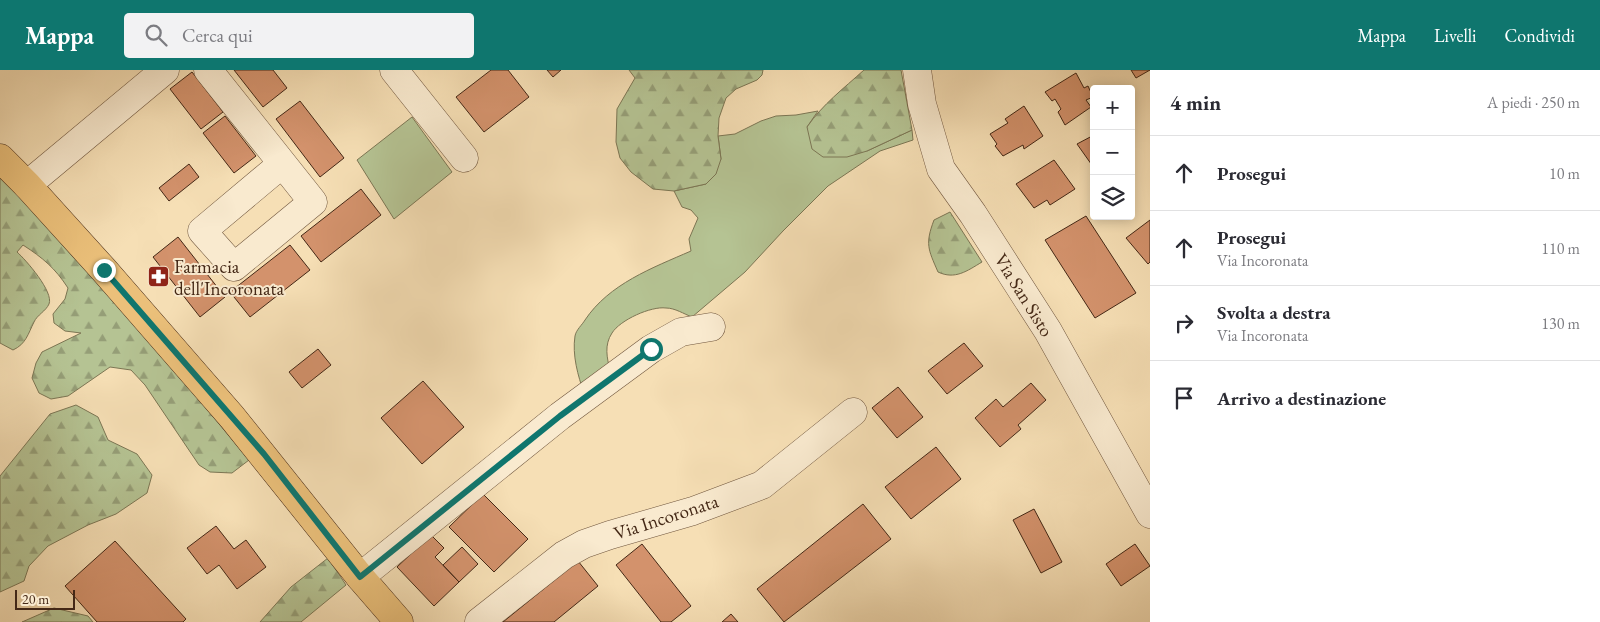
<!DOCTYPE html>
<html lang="it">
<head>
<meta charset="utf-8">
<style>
	body { margin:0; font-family:"EB Garamond",serif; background:#f2f2f3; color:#2b2b33 }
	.controls { position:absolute; right:15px; top:15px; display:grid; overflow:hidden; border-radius:5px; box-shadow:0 2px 12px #0003 }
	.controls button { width:45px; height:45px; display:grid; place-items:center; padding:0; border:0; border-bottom:1px solid #e1e1e2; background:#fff; color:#2b2b33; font:25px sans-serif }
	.scale { position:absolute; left:15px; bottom:12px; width:60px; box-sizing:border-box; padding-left:5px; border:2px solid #442816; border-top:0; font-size:14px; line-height:18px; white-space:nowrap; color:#442816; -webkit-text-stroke:4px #f9eacf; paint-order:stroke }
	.stop { position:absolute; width:15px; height:15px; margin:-11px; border:4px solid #0f766e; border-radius:50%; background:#fff }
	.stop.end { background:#0f766e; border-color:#fff; box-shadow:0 1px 5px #0008 }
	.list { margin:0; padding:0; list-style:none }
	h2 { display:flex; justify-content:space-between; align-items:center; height:65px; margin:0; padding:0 20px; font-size:21px }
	h2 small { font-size:16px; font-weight:400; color:#7c7c81 }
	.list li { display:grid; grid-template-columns:32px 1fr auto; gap:15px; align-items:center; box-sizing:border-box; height:75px; padding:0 20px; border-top:1px solid #e1e1e2 }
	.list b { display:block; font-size:19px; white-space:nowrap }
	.list p { margin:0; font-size:16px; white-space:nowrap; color:#7c7c81 }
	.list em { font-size:16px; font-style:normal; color:#7c7c81 }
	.icon { flex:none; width:28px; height:28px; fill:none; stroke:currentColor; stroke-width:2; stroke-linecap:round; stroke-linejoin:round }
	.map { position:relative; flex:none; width:1150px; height:552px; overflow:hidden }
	header { display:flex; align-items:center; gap:30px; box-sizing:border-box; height:70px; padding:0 25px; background:#0f766e; color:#fff }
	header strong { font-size:24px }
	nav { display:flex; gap:28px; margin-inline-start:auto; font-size:18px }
	.search { width:350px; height:45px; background:#f2f2f3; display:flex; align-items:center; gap:12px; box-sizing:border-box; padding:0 18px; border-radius:5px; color:#7c7c81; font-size:19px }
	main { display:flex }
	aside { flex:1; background:#fff }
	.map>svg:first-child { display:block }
	.green { fill:#b5c393; stroke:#7c7654 }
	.forest { fill:url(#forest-firs); stroke:#7c7654 }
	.building { fill:#d3926c; stroke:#442816 }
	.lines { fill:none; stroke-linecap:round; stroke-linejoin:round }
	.minor-casing { stroke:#70563e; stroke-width:29 }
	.major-casing { stroke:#442816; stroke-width:29 }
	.minor { stroke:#f9eacf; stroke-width:28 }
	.major { stroke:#ebc07a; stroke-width:28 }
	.route { stroke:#0f766e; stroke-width:6 }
	.labels { text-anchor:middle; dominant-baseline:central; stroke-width:4; stroke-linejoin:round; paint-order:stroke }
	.poi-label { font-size:19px; fill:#442816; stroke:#f9eacf; text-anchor:start }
	.street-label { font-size:19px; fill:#442816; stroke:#f9eacf }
</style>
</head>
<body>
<header>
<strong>Mappa</strong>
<div class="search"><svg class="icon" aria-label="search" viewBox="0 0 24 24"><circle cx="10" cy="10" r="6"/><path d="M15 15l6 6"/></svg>Cerca qui</div>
<nav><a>Mappa</a><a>Livelli</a><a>Condividi</a></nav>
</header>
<main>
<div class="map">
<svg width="1150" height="552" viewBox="0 0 1150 552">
	<defs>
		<pattern id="forest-firs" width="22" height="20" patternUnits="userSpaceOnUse" patternTransform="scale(1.25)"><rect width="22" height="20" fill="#b5c393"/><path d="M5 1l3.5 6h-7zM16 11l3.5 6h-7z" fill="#959e77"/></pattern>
	</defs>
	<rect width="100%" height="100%" fill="#f6dfb5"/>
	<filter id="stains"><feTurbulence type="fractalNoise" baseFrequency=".004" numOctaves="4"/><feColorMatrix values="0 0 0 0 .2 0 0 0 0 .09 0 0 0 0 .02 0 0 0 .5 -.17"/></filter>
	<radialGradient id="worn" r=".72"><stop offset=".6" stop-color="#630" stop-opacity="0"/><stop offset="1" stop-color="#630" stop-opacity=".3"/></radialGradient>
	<path class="green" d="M818 41 807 57 867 81 912 60 913 70 880 81 828 116 783 161 745 202 692 247C684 244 675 238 666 238 651 236 620 250 612 263 604 275 607 288 610 300L584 323C578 306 572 285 575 266 576 260 582 255 585 250 609 214 652 198 691 181L689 169 698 148 691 140 682 137 674 121 706 114 721 89 718 66 735 64 761 51 776 46 796 45Z
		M412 47 452 102 394 149 357 90Z"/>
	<path class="forest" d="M629 0H763L762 5 757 10 736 19 726 28 719 48 718 66 721 89 716 104 706 114 674 121 653 119 631 102 620 88 616 72 617 39 635 8Z
		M864 0H901L912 60 867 81 847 87H823L812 79 807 57C823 34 843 19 864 0Z
		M0 103 117 231 249 390 232 403 210 402 199 395 145 315 131 300 110 297 68 326 51 329 39 323 32 308 36 293 42 282 81 263 65 261 54 253 53 244 65 229 68 218C55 198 43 188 23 175L17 182C26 190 54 222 49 234 46 241 37 245 34 252 28 264 26 274 13 280L0 273Z
		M950 142 982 192C967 201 955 210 938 202 928 179 925 174 934 150Z
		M76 335 98 347 108 370 137 384 152 405 147 423 116 444 88 455 48 476 29 496 24 511 0 522V406L50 344Z
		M328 488 346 515 301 552H260L291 517Z
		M54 538 88 546 93 552H22Z"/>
	<path class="building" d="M234 0H273L287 18 263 37Z
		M491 0H508L529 27 484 62 456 27Z
		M547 0H561L553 7Z
		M1131 0H1150L1136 8Z
		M192 2 223 42 201 59 170 19Z
		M1076 3 1084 18 1088 16 1093 27 1086 30 1091 37 1065 55 1058 42 1061 39 1055 29 1052 31 1045 22Z
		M300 31 344 88 320 107 276 49Z
		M1024 36 1043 66 1024 79 1023 75 1003 86 995 76 997 74 990 64 1008 53 1005 49Z
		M225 46 256 86 234 103 203 63Z
		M1094 65V98L1077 74Z
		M1054 90 1075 119 1050 135 1047 130 1034 138 1016 114Z
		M189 94 199 107 169 131 159 118Z
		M361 119 381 145 321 192 301 166Z
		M1086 146 1136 223 1095 248 1045 170Z
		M1150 150V192L1148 194 1126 168Z
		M178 167 225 227 200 247 153 187Z
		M290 175 310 200 250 247 230 222Z
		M964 273 983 296 947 324 928 301Z
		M318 279 331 295 302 318 289 302Z
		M423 311 464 357 422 394 381 348Z
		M1031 313 1046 330 1018 355 1021 359 1000 377 975 348 996 329 1003 337Z
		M898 317 923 347 897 368 872 338Z
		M936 377 961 409 911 449 885 417Z
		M483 424 528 469 494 502 449 457Z
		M863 434 891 469 784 552 757 519Z
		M1034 439 1062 492 1041 503 1013 450Z
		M216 456 234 479 246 470 266 497 237 519 219 495 207 504 187 478Z
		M431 465 444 478 435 487 459 512 434 536 397 497Z
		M115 471 186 549 183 552H97L65 516Z
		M642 474 691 536 671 552H661L616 495Z
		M1135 474 1150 496 1121 516 1106 494Z
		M462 477 478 494 459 512 443 495Z
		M578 491 598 516 554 552H503Z
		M731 544 738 552H722Z"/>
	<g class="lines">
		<defs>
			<path id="minor" d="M208 0 313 132 234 197 202 161 282 94
				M394 0 464 88
				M917 0 922 34 941 99 973 144 1048 261 1150 444
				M27 115 165 0
				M360 507 560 346 651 279 681 262 711 257
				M479 552 564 485 584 474 610 465 693 441 762 415 853 342"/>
			<path id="major" d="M0 88 27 115 104 200 232 347 360 507 399 552"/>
		</defs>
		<use href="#minor" class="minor-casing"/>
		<use href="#major" class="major-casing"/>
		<use href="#minor" class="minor"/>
		<use href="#major" class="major"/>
	</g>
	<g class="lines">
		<path class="route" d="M104 200 264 384 360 507 560 346 651 279"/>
	</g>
	<defs>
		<symbol id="pharmacy-square" viewBox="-11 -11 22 22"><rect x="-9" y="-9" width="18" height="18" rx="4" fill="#8f2418" stroke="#f9eacf"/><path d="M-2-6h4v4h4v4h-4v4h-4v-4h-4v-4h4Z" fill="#fff"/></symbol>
	</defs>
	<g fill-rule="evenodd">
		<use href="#pharmacy-square" x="146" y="194" width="25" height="25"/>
	</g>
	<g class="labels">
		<g class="poi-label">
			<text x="174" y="196">Farmacia<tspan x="174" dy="22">dell'Incoronata</tspan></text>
		</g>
		<g class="street-label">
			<text transform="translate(1024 225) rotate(58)">Via San Sisto</text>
			<text transform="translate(666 447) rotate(-18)">Via Incoronata</text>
		</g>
	</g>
	<rect width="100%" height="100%" filter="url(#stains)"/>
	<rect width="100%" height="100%" fill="url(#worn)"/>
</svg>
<div class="controls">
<button>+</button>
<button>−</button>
<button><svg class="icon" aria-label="layers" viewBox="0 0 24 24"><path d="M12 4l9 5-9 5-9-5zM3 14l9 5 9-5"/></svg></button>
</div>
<div class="scale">20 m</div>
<div class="stop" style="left:651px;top:279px"></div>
<div class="stop end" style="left:104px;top:200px"></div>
</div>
<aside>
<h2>4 min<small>A piedi · 250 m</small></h2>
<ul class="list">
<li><svg class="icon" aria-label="ahead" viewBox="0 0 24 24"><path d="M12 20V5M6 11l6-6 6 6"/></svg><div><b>Prosegui</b></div><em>10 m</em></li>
<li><svg class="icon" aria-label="ahead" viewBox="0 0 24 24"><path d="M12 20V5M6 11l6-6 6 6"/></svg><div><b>Prosegui</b><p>Via Incoronata</p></div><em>110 m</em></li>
<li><svg class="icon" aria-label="right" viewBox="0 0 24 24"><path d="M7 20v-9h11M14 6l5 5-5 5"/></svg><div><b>Svolta a destra</b><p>Via Incoronata</p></div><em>130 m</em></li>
<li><svg class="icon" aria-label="arrive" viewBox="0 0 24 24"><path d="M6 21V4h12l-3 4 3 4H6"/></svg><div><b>Arrivo a destinazione</b></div></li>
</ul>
</aside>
</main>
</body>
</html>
